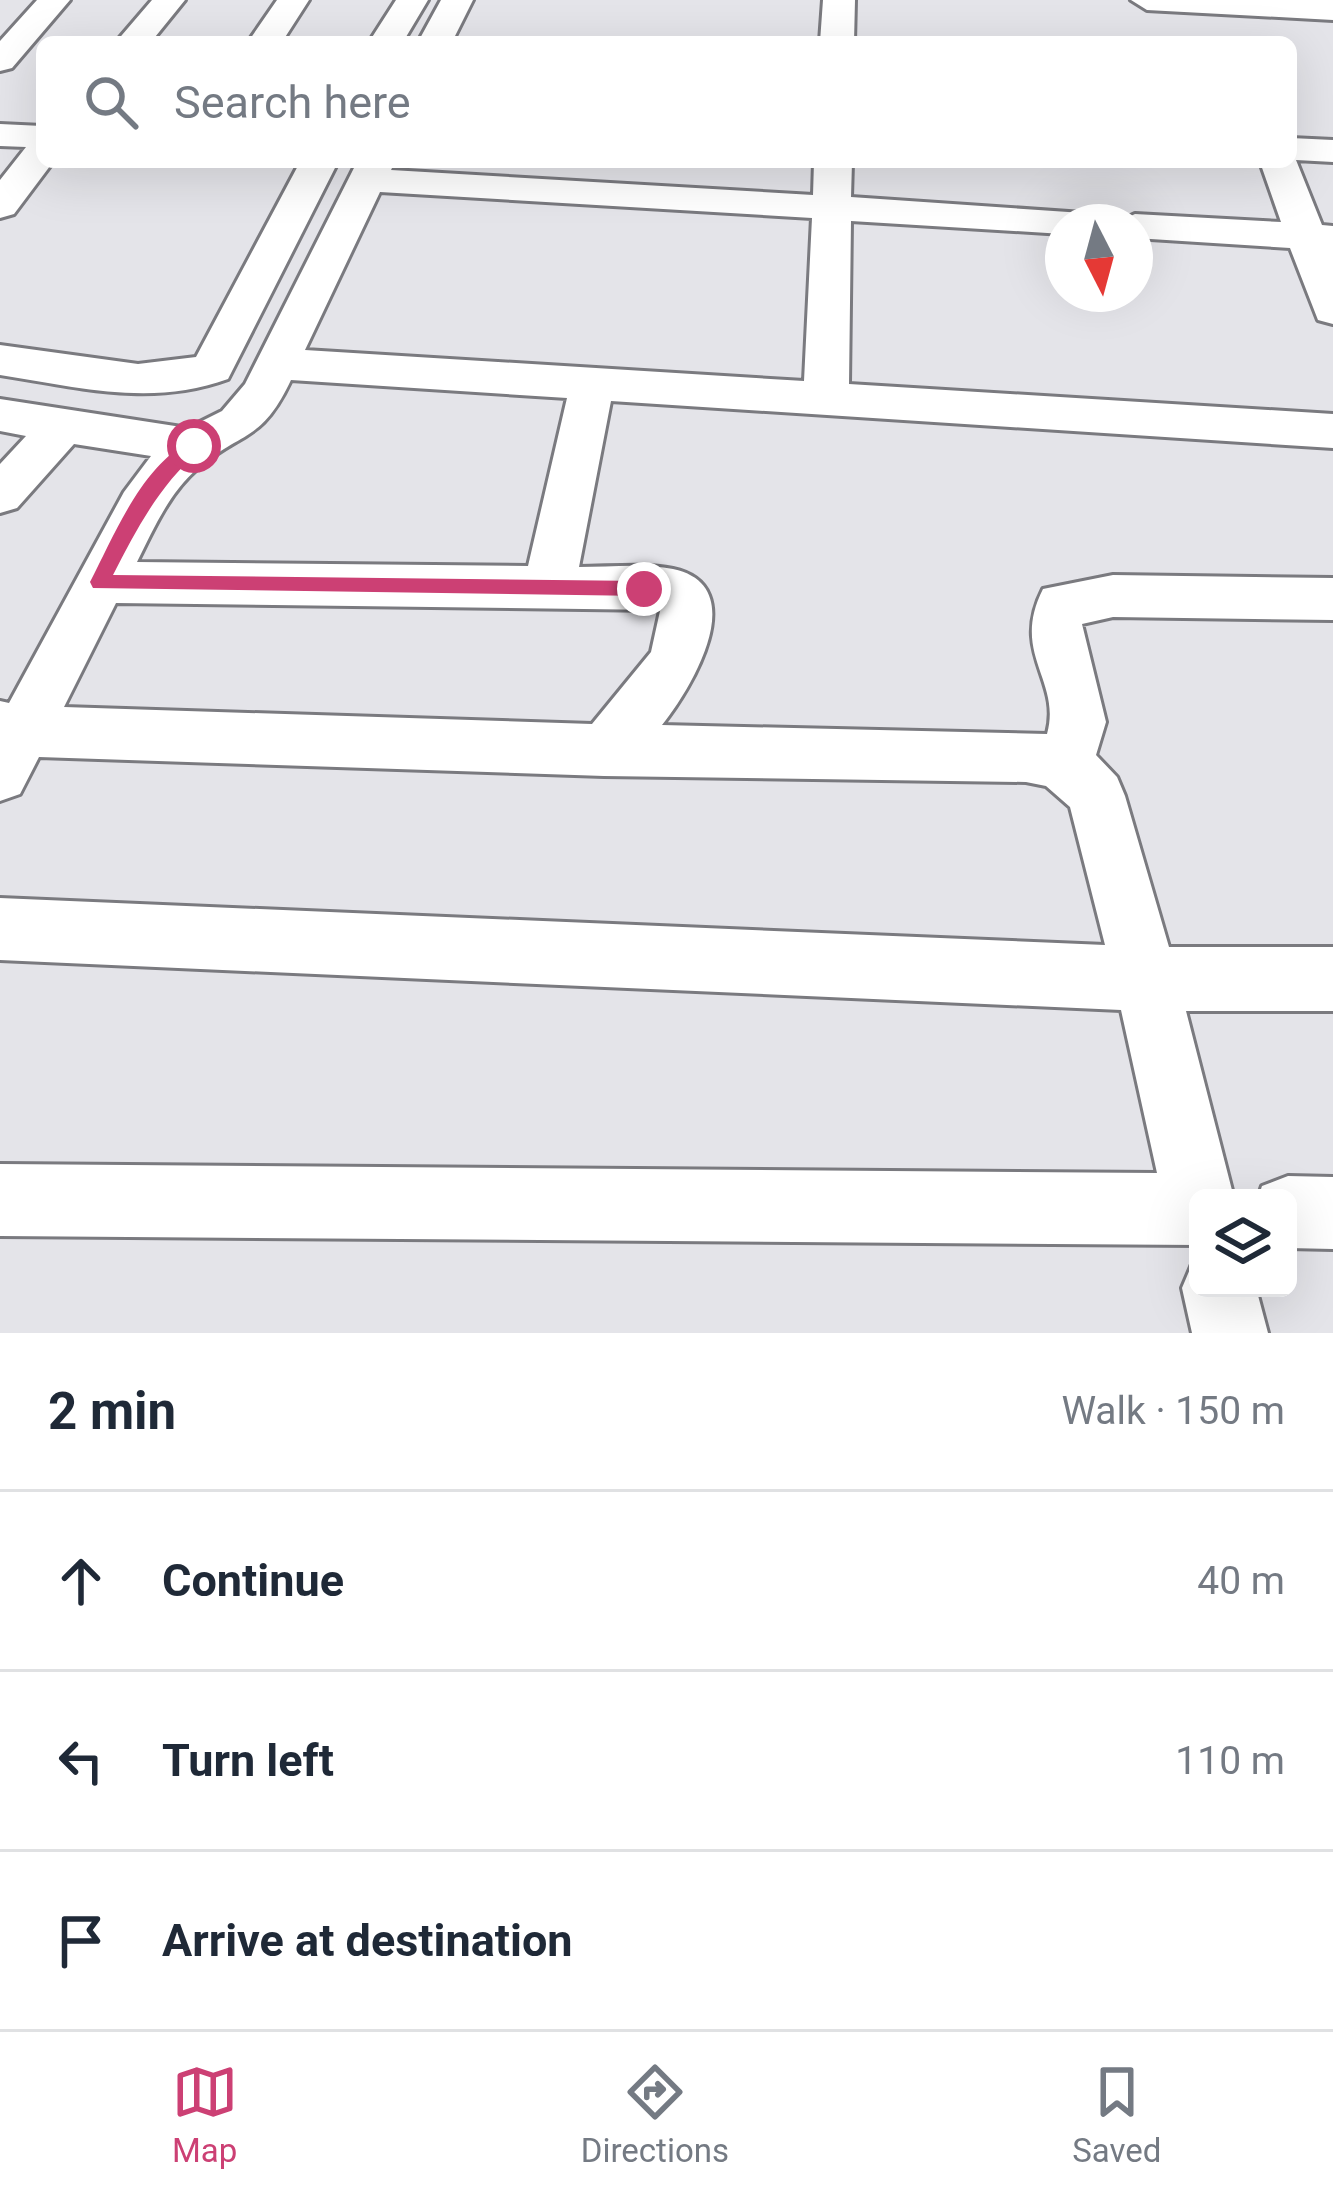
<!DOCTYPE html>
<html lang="en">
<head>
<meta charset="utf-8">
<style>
	body { margin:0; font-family:Roboto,sans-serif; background:#f6f6f7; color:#1f2937 }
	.controls { position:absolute; right:36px; bottom:36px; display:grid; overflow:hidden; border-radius:18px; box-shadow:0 12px 48px #0002 }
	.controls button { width:108px; height:108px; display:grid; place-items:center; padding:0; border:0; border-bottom:3px solid #e0e1e3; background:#fff; color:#1f2937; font:60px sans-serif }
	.compass { position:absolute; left:1045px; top:204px; width:108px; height:108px; border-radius:50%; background:#fff; box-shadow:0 12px 48px #0002; rotate:174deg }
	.stop { position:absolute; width:36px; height:36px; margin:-27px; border:9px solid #cc4074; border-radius:50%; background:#fff }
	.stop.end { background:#cc4074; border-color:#fff; box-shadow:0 3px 12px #0008 }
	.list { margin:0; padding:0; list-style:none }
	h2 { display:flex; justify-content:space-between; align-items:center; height:156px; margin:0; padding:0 48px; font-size:51px }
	h2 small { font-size:39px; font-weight:400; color:#747a83 }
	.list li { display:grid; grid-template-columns:78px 1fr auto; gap:36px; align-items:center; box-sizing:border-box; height:180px; padding:0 48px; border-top:3px solid #e0e1e3 }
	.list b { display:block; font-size:45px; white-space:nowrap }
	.list em { font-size:39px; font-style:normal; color:#747a83 }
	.icon { flex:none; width:66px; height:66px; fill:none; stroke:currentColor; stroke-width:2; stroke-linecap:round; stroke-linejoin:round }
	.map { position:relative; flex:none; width:1333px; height:1333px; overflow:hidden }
	.search { position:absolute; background:#fff; box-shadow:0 12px 48px #0002; left:36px; right:36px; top:36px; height:132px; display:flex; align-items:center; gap:30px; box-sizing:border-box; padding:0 42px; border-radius:18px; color:#747a83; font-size:45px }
	.sheet { height:696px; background:#fff }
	nav { display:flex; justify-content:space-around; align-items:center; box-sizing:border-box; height:168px; border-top:3px solid #e0e1e3; background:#fff; font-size:33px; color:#747a83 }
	nav a { display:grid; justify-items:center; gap:6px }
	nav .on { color:#cc4074 }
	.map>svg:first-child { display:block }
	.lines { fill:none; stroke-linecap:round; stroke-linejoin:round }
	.minor-casing { stroke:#7a7a7f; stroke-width:6 }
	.minor { fill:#fff; fill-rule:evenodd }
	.route { fill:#cc4074 }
</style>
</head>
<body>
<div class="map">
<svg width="1333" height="1333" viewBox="0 0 1333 1333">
	<rect width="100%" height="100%" fill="#e4e4e9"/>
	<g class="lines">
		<defs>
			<path id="minor" d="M37 0H70L12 68 0 71V41Z
				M152 0H185L151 42H116Z
				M277 0H309L282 42H248Z
				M396 0H428L403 42H369Z
				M441 0H473L452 42H418Z
				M823 0H855L854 42H820Z
				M1131 0H1333V20L1147 10Z
				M0 124 42 126V162H53L14 214 0 218V180L26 147 0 146Z
				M1291 138 1333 140V162L1296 160 1322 225 1333 226V324L1318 320 1290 248 1135 238V222H1118L1135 214 1281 222 1260 162H1291Z
				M300 162H338L228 379C152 407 77 387 0 375V345L138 364 196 357Z
				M357 162H395L391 170 813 195 814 162H852L851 197 1083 213 1089 222H1063V234L851 221 849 384 1333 414V448L611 401 579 567C609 567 644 563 673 569 753 586 691 689 662 725L1047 734C1062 680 1010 654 1043 589L1113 575 1333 578V620L1113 617 1082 624 1106 722 1096 755 1117 777 1125 796 1169 947H1333V1011H1186L1234 1198H1198V1245L0 1236V1164L1157 1173 1121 1010 0 960V898L1105 945 1070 807 1046 786 1026 782 604 776 39 757 20 794 0 801V701L9 703 124 492 151 456 74 444 17 508 0 513V464L26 436 0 431V399L188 428 222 411 245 384ZM380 192 812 218 804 381 305 350ZM291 380 567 398 528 566 137 562C154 528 169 493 198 468 243 430 261 443 291 380ZM116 603 659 610 660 611 651 652 592 724 64 707Z
				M1288 1176 1333 1177V1249L1288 1248V1198H1258L1262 1186Z
				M1198 1259V1288H1256L1268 1333H1192L1182 1288 1193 1262Z"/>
		</defs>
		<use href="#minor" class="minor-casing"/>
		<use href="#minor" class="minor"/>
	</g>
	<path class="route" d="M194 439 200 441V450C159 486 137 528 113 575L644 581 654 589 644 596 93 588 90 582C115 534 142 464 194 439Z"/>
</svg>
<div class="controls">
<button><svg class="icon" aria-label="layers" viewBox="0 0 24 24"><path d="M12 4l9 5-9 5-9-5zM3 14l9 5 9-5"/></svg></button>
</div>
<svg class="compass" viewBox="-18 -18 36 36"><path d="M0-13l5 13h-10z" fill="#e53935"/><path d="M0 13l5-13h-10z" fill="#747a83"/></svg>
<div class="stop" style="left:194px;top:446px"></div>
<div class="stop end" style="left:644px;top:589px"></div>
<div class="search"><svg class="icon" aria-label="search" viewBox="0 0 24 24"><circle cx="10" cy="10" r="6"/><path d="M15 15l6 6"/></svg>Search here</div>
</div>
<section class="sheet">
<h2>2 min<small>Walk · 150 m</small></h2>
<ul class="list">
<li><svg class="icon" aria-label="ahead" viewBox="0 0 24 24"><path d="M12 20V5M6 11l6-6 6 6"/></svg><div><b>Continue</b></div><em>40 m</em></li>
<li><svg class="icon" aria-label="left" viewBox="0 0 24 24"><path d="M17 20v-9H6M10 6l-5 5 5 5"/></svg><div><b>Turn left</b></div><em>110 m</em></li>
<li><svg class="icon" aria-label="arrive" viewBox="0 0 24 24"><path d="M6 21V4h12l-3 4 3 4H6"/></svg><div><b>Arrive at destination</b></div></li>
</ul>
</section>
<nav>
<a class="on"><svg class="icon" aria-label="map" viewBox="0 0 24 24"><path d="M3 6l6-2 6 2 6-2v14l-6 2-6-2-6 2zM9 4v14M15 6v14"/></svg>Map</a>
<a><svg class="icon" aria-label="directions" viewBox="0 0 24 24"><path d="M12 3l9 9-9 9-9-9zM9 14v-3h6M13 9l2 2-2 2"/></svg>Directions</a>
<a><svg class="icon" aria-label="saved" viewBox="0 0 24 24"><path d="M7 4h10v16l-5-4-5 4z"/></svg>Saved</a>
</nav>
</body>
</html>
